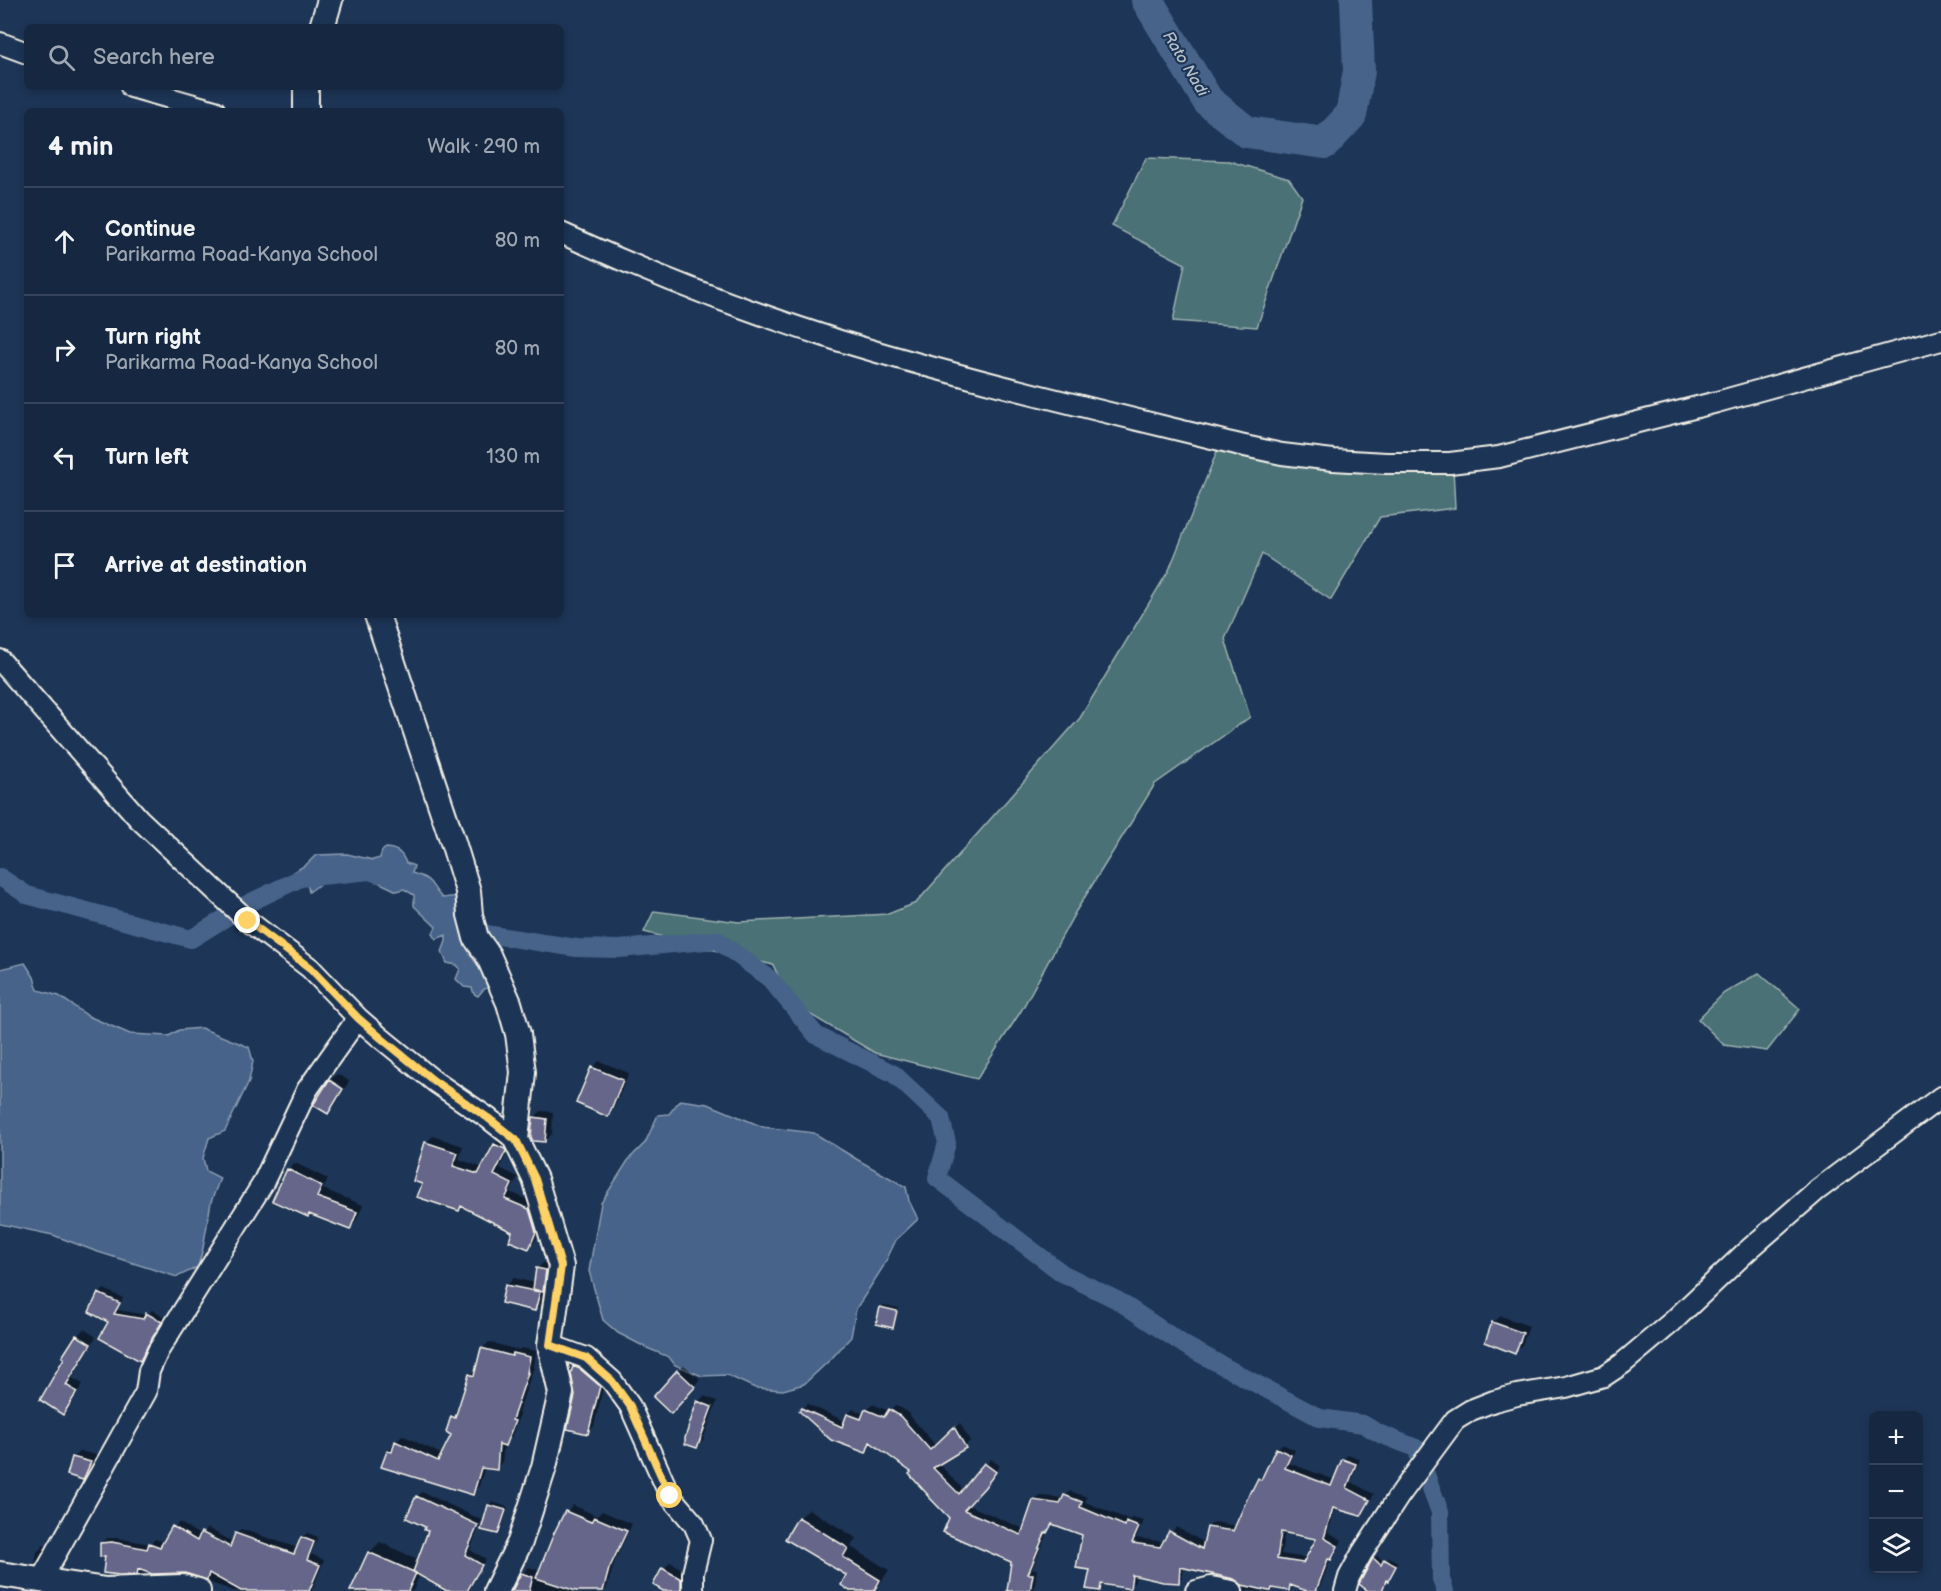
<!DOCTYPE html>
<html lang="en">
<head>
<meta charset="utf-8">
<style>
	body { margin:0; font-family:"Balsamiq Sans",sans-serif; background:#1f3048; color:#f1f3f6 }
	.controls { position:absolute; right:18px; bottom:18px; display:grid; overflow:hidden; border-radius:9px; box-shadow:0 3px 9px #0003 }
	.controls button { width:54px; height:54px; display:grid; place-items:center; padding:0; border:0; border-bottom:2px solid #35445a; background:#162841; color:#f1f3f6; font:30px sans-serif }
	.stop { position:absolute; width:18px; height:18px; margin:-14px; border:4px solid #ffd166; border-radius:50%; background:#fff }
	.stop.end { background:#ffd166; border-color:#fff; box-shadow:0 2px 6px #0008 }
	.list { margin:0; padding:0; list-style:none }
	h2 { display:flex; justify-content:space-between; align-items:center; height:78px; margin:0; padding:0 24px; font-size:26px }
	h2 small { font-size:20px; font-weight:400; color:#9ea6b1 }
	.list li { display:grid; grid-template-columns:39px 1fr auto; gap:18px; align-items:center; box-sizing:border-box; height:108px; padding:0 24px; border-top:2px solid #35445a }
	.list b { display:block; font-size:22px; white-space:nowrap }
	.list p { margin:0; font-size:20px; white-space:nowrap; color:#9ea6b1 }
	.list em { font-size:20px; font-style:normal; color:#9ea6b1 }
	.icon { flex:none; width:33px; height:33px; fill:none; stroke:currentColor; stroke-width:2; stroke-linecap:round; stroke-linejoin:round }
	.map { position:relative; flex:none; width:1941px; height:1591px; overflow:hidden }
	.search { position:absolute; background:#162841; box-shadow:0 3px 9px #0003; left:24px; top:24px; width:540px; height:66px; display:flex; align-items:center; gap:15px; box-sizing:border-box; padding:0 21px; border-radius:9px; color:#9ea6b1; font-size:22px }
	.panel { position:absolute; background:#162841; box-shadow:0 3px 9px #0003; left:24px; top:108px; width:540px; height:510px; border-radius:9px }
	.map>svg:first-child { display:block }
	.green { fill:#487176; stroke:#9eb1af; stroke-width:1.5 }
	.water { fill:#46648a; stroke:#8c9cb0; stroke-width:1.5 }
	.shadow { fill:#0007; fill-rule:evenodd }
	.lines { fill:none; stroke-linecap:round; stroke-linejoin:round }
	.canal { stroke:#46648a; stroke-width:18 }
	.river { stroke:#46648a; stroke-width:32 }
	.building { fill:#656689; stroke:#f4f1e8; stroke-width:1.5; fill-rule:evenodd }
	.minor-casing { stroke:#f4f1e8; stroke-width:24 }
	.tertiary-casing { stroke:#f4f1e8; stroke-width:28 }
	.minor { stroke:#1d3557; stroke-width:20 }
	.tertiary { stroke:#1d3557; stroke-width:24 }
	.route { stroke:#ffd166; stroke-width:8 }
	.labels { text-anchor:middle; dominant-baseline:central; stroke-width:4.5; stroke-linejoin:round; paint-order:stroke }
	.water-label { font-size:16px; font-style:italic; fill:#b7c0c7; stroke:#1d3557 }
</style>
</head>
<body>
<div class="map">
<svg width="1941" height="1591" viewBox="0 0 1941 1591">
	<rect width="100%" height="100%" fill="#1d3557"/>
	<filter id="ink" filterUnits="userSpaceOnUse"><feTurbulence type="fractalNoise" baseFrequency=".0167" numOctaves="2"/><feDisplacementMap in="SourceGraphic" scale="12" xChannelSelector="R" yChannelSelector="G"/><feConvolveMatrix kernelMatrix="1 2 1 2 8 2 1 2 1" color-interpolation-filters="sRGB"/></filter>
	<g filter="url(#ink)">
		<path class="green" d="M1146 158 1229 161 1289 179 1302 197 1257 327 1173 321 1185 264 1112 226Z
			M1218 449 1453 468 1455 508 1380 517 1331 600 1262 554 1225 639 1250 717 1155 784 1076 911 1021 1011 977 1079 875 1053 791 1003 773 965 644 932 654 911 739 922 888 914 916 903 1080 718 1169 570Z
			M1759 973 1800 1009 1767 1051 1724 1045 1698 1019 1724 993Z"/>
		<path class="water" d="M386 848C398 849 402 853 406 863L414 866 412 873C435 880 428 883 442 898L459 896C457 920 460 937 472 957 478 967 487 975 490 986L483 990 478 996 474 994 472 988 464 987 456 979 460 969 457 965 447 963 442 952 446 941V935L436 939 433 933 436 927 414 906V895L404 889 397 891C373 880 359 870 331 873L324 881 309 892C307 880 304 878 294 872L307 864 316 855 347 854 373 860 380 858 382 851Z
			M25 963 34 977 38 990 59 996 88 1016 130 1034 169 1036 179 1030 201 1028 249 1047 253 1061 249 1081 225 1131 209 1138 203 1158 206 1171 220 1178 211 1202 203 1248 198 1267 177 1277 95 1251 53 1235 0 1224V969Z
			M680 1100 708 1104 763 1127 814 1133 858 1160 906 1187 909 1201 918 1219 896 1240 883 1267 856 1309 851 1337 831 1359 804 1384 783 1390 755 1388 727 1375 702 1376 675 1365 669 1357 647 1348 618 1333 603 1320 589 1271 601 1203 629 1159 645 1143 658 1115 669 1114Z"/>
		<path class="shadow" d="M599 1061 629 1073 614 1108 607 1115 592 1068Z
			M337 1074 349 1081 335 1105 328 1112 330 1081Z
			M541 1111 553 1112 552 1134 545 1141 534 1118Z
			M433 1136 463 1146 459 1159 483 1168 495 1144 501 1138 511 1144 500 1168 518 1177 510 1192 535 1203 542 1225 535 1241 529 1247 514 1231 463 1206 459 1209 424 1183 426 1143Z
			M295 1163 328 1179 323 1189 363 1205 356 1221 349 1228 288 1170Z
			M544 1262 552 1263 549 1283 545 1288 542 1303 535 1310 507 1285 514 1278 535 1283 537 1269Z
			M104 1289 123 1298 117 1310 147 1315 152 1310 165 1318 145 1355 140 1359 110 1321 91 1312 100 1294Z
			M884 1305 899 1308 895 1323 892 1326 881 1308Z
			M1501 1316 1529 1326 1522 1345 1515 1352 1487 1341 1494 1322Z
			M84 1329 96 1337 72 1378 83 1384 70 1406 63 1413 42 1400 77 1336Z
			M489 1342 518 1350 521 1348 536 1351 534 1367 518 1413 520 1414 511 1438 504 1446 502 1462 496 1468 485 1467 479 1486 473 1493 388 1452 402 1435 443 1455 454 1434 453 1417 459 1411 470 1375 478 1368 482 1349Z
			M580 1360 605 1380 594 1426 588 1432 576 1396 574 1367Z
			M684 1365 700 1379 678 1405V1371Z
			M704 1396 717 1401 703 1440 697 1446 698 1402Z
			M807 1404 845 1421 849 1414V1416L867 1423 868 1421 849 1413 853 1409 865 1414 872 1404 889 1411 895 1405 906 1411 936 1446 960 1423 970 1441 965 1446 938 1463 964 1490 991 1459 1000 1466 968 1505 1024 1529 1035 1501 1040 1496 1064 1498 1070 1491 1087 1497 1085 1502 1130 1520 1132 1518 1144 1521 1136 1538 1165 1542 1176 1527 1205 1543 1208 1527 1214 1522 1237 1526 1259 1479 1264 1474 1277 1449 1282 1444 1295 1450 1289 1463 1335 1480 1343 1460 1348 1454 1360 1459 1351 1482 1374 1494 1366 1509 1360 1514 1336 1507 1328 1532 1342 1540 1336 1553 1331 1558 1320 1587 1315 1591 1293 1585 1289 1589 1274 1587 1268 1591H1245V1587L1240 1580 1184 1566 1183 1576 1178 1581 1136 1574 1135 1582 1129 1587 1105 1583 1099 1590 1092 1569 1084 1534 1054 1523 1049 1529 1032 1569H1037L1034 1591H1008L1013 1561 950 1518 913 1472 873 1442 866 1451 802 1409ZM1285 1531 1318 1538 1307 1558 1281 1554Z
			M80 1451 97 1455 90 1471 83 1478 73 1458Z
			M422 1492 482 1520 470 1550 486 1559 474 1577 469 1591H451L420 1574 413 1591H352L369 1553 380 1542 419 1560 430 1531 417 1497Z
			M492 1502 508 1507 501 1530 498 1533 489 1505Z
			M573 1505 597 1516 602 1511 632 1524 615 1561 606 1590 514 1591 522 1574 529 1567 541 1571 555 1533 567 1512Z
			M809 1509 856 1538 851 1547 889 1570 875 1591H853L849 1575 799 1518Z
			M179 1522 201 1536 207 1528 233 1542 236 1534 241 1529 298 1548 302 1538 307 1533 318 1537 311 1554 324 1560 313 1588 310 1591H234L211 1583 203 1576 186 1572 119 1574 107 1555 101 1543 107 1538H118L150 1544 155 1539 165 1542Z
			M44 1545 48 1546 42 1556 35 1563 37 1552Z
			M1377 1556 1385 1562 1389 1557 1398 1562 1387 1580 1382 1591H1369L1374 1559Z
			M670 1562 687 1572 688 1591H666L664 1569Z"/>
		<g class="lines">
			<path class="canal" d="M0 877 27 895 191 939 251 902 301 878 370 871 378 874
				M468 922 486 934 577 948 619 949 717 940 770 979 816 1035 894 1074 941 1118 947 1143 937 1178 1062 1273 1117 1300 1186 1346 1320 1418 1363 1424 1380 1434 1416 1448 1440 1512 1441 1579 1445 1591"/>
			<path class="river" d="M1147 0 1208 101 1247 132 1325 143 1351 115 1359 71 1356 0"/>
		</g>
		<path class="building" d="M591 1067 623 1080 608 1117 576 1103Z
			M329 1080 343 1089 328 1114 313 1105Z
			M533 1117 547 1119 545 1142 533 1141 531 1137Z
			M425 1142 458 1153 453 1166 478 1174 494 1144 505 1149 506 1151 494 1175 512 1184 505 1199 529 1209 536 1232 529 1249 509 1241 512 1232 461 1206 459 1211 417 1197 422 1184 413 1181Z
			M287 1169 322 1186 317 1197 357 1212 350 1230 309 1214 308 1217 272 1201Z
			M536 1268 546 1270 543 1292 533 1289Z
			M505 1285 540 1292 535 1311 501 1303Z
			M98 1293 120 1303 114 1314 143 1319 146 1313 162 1322 148 1345 140 1361 99 1338 108 1322 89 1312Z
			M880 1307 897 1311 893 1328 876 1324Z
			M1492 1322 1523 1333 1515 1354 1485 1342Z
			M76 1335 91 1344 66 1385 77 1392 63 1415 40 1400 64 1358 62 1357Z
			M481 1348 512 1356 513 1353 530 1357 527 1373H528L512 1420 515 1421 505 1446 499 1444 497 1470 481 1468 473 1495 381 1467 387 1451 392 1452 395 1441 438 1461 451 1435 446 1432 451 1416 455 1418 469 1374 474 1376Z
			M573 1366 580 1369 600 1386 588 1434 567 1429 575 1396 571 1373Z
			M677 1370 695 1387 671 1414 653 1397Z
			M697 1401 712 1407 697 1448 685 1444V1438Z
			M801 1408 842 1427 847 1414 861 1419 865 1409 884 1417 889 1409 900 1416 930 1450 954 1427 966 1448 933 1468 959 1494 984 1463 996 1472 985 1487 964 1510 1021 1535 1033 1500 1060 1504 1064 1495 1082 1502 1080 1507 1125 1526 1126 1522 1139 1527 1132 1543 1160 1547 1169 1531 1202 1549 1207 1527 1233 1531 1251 1490H1252L1258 1478 1261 1480 1276 1448 1291 1455 1285 1468 1331 1486 1342 1459 1356 1464 1347 1488 1370 1500 1361 1516 1333 1508 1324 1538 1338 1546 1331 1560 1328 1559 1316 1591H1307L1290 1585 1289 1591 1272 1588 1271 1591H1269L1242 1585 1234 1579 1180 1567 1179 1583 1163 1582 1132 1575 1130 1589 1101 1584 1100 1591 1086 1589 1090 1570 1076 1568 1082 1535 1052 1524 1047 1533H1045L1028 1574H1033L1030 1591H1007L1011 1562 943 1532 949 1518 926 1494 928 1495 909 1474 911 1472 870 1442 866 1453 831 1440 799 1411ZM1281 1532 1316 1539 1303 1563 1277 1559Z
			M72 1457 91 1462 83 1480 67 1475Z
			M416 1496 478 1525 465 1555 482 1565 467 1591H447L413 1572 428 1531 424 1530 425 1527 406 1518Z
			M488 1505 506 1510 498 1534 481 1530Z
			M565 1511 591 1522 594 1517 627 1531 609 1569 603 1591H576L536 1578 554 1533Z
			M798 1517 848 1548 843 1557 880 1580 874 1591H850L841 1585 846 1575 785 1539Z
			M172 1526 197 1541 201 1532 230 1547 235 1533 294 1554 301 1537 314 1542 307 1560 320 1565 309 1591H241L209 1573 207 1580 185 1573 152 1574 138 1569 137 1575H119L103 1573 105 1556 100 1557V1543L112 1542 147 1549 149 1543 160 1547Z
			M368 1552 416 1573 408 1591H350Z
			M1373 1558 1381 1565 1384 1559 1396 1566 1388 1581 1386 1580 1382 1591H1368L1359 1584Z
			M662 1568 681 1579V1591H663L653 1585Z
			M521 1573 533 1577 529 1591H512Z"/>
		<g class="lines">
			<defs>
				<path id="minor" d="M0 43 27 53
					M131 87 215 111
					M561 233C652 275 745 311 840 341 972 381 1106 412 1240 445L1282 454 1333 460 1386 463H1450L1499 457 1717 402 1941 340
					M0 660 139 819 248 921 310 968 358 1018 381 1038 434 1081 488 1118 516 1140
					M550 1345 586 1358 612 1381 630 1406 670 1496 694 1524 701 1540 693 1573V1591
					M41 1580 146 1392 149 1371 158 1351 262 1185 307 1090 358 1018
					M1196 1591 1211 1587 1232 1591
					M1345 1591 1349 1577 1362 1553 1399 1496 1455 1420 1471 1410 1494 1401 1517 1395 1566 1387 1604 1376 1622 1364 1672 1322 1746 1252 1816 1191 1941 1097"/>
				<path id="tertiary" d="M322 27 330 0
					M306 87V111
					M377 615 453 842 468 891 470 915 476 938 488 955 509 1003 518 1034 523 1072 516 1140 535 1179 561 1266 550 1345 561 1393 544 1467 520 1542 496 1591
					M0 1574 106 1590 182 1587 198 1591"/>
			</defs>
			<use href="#minor" class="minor-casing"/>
			<use href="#tertiary" class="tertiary-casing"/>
			<use href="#minor" class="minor"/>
			<use href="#tertiary" class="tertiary"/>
		</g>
	</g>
	<g class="lines" filter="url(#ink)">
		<path class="route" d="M248 921 310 968 358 1018 381 1038 434 1081 488 1118 516 1140 535 1179 561 1266 550 1345 586 1358 612 1381 630 1406 670 1496"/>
	</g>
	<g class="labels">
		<g class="water-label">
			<text transform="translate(1185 64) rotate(59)">Rato Nadi</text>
		</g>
	</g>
</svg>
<div class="controls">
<button>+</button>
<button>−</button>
<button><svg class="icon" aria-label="layers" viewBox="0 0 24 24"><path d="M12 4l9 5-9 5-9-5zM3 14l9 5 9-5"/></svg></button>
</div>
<div class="stop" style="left:670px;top:1496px"></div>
<div class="stop end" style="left:248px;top:921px"></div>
<div class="search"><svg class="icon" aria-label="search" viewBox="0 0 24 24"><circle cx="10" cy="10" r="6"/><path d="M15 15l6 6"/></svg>Search here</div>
<section class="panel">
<h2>4 min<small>Walk · 290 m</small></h2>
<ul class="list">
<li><svg class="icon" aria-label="ahead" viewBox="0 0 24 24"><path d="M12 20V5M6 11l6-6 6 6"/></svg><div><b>Continue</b><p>Parikarma Road-Kanya School</p></div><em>80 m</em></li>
<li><svg class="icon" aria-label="right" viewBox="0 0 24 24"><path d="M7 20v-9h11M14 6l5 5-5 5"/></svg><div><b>Turn right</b><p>Parikarma Road-Kanya School</p></div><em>80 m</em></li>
<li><svg class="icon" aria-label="left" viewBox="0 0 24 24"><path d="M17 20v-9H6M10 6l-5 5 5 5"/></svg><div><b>Turn left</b></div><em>130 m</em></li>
<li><svg class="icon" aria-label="arrive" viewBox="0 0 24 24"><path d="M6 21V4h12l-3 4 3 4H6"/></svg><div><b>Arrive at destination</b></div></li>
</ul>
</section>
</div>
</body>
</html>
